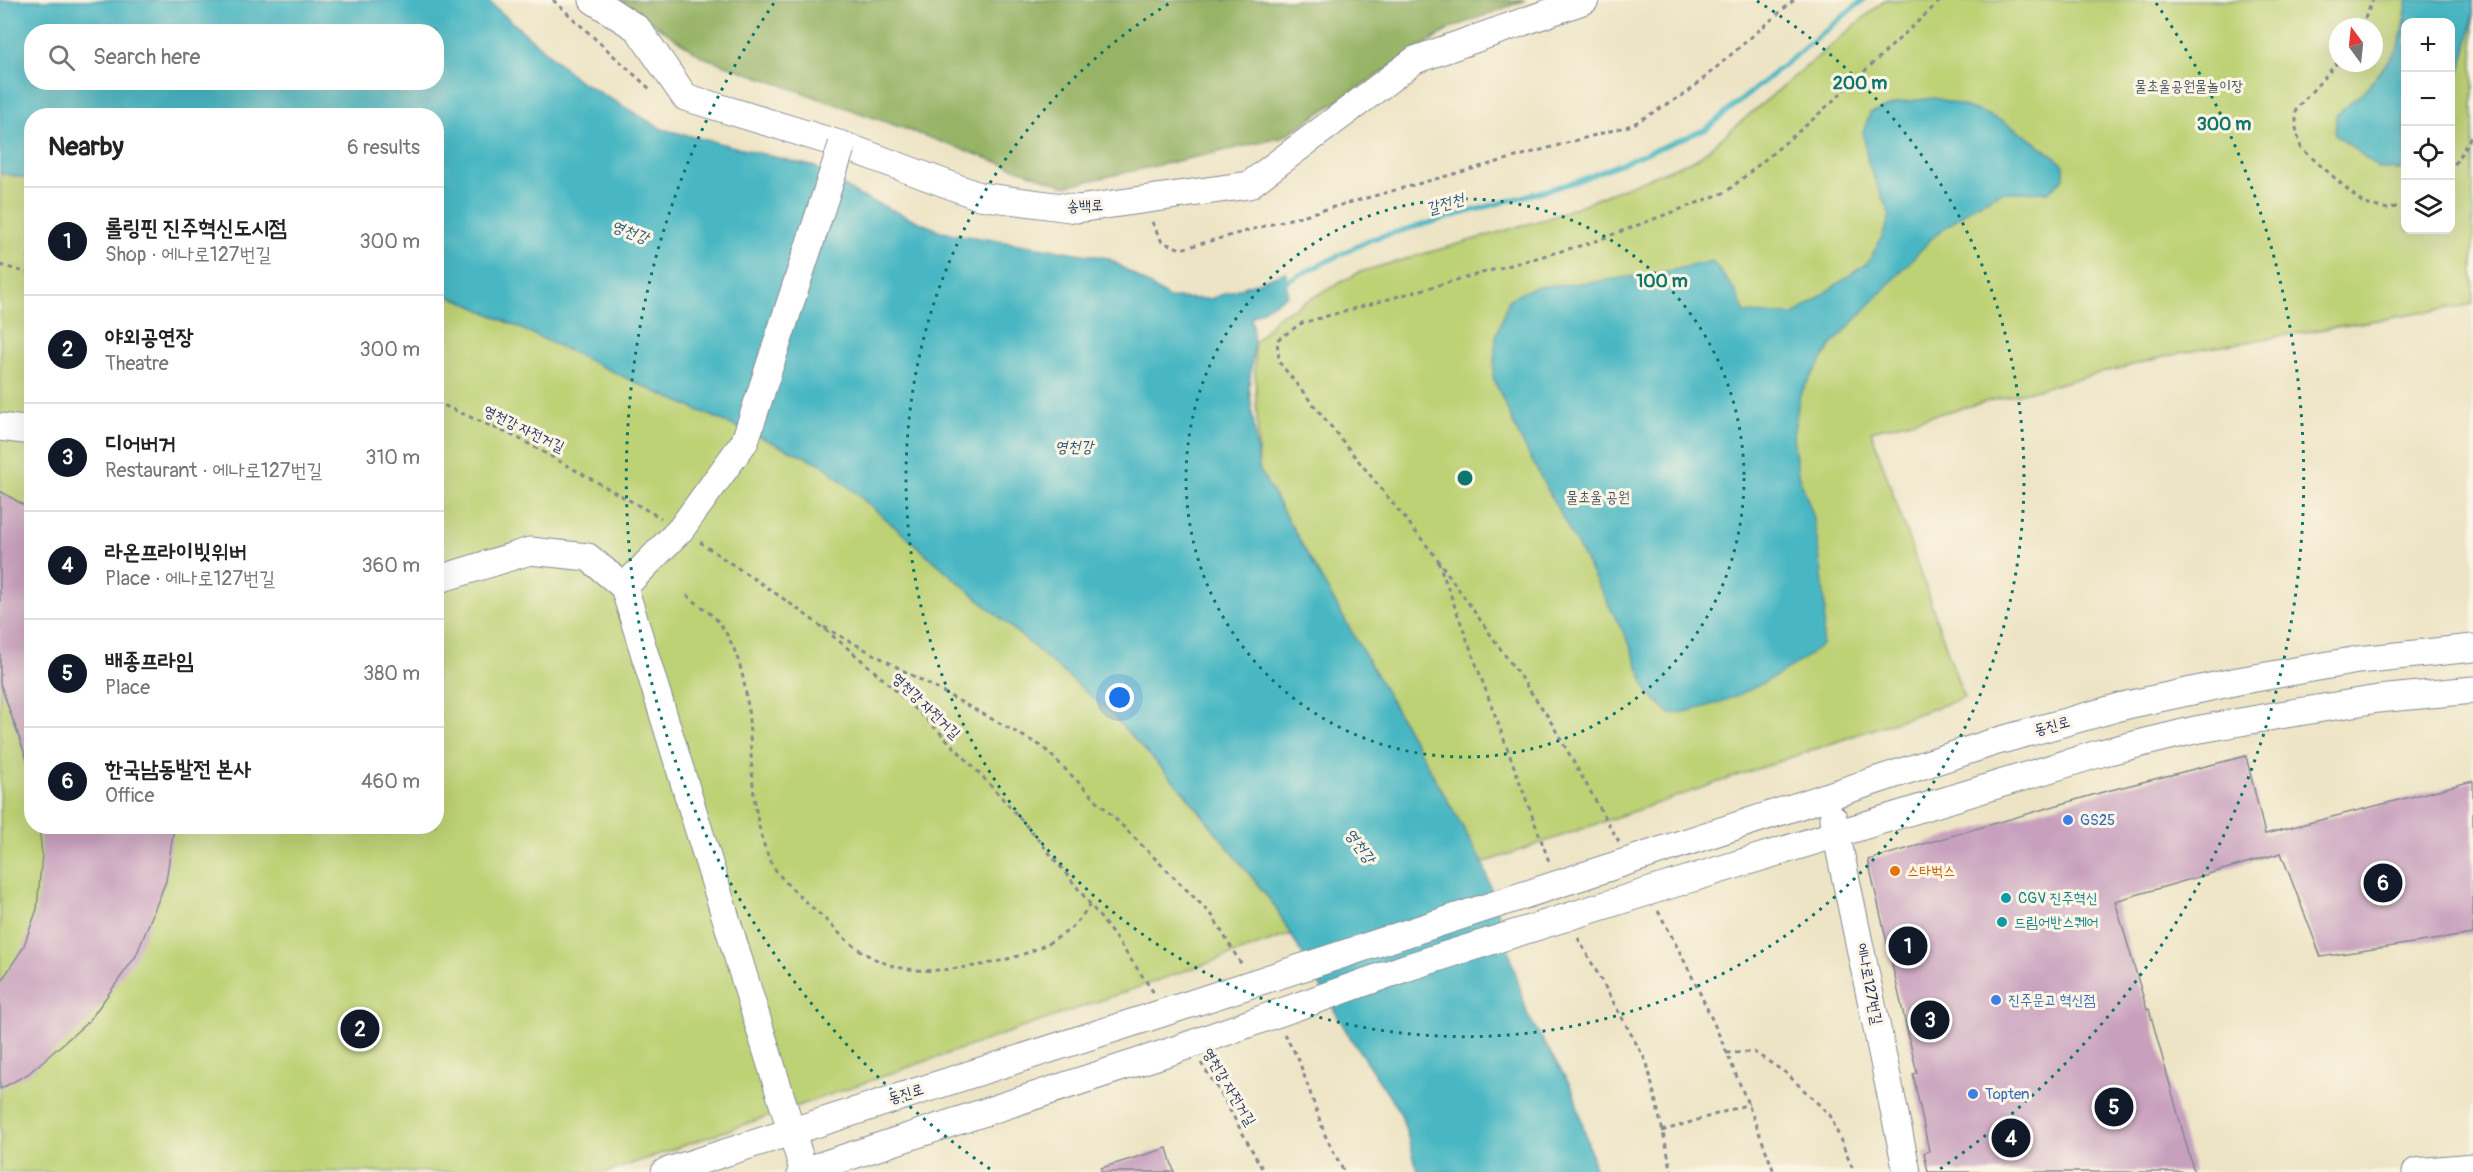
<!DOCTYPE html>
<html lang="en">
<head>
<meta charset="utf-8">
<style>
	body { margin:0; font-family:Pangolin,"Poor Story",sans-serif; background:#f2f2f2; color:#222 }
	.controls { position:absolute; right:18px; top:18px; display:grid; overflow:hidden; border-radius:12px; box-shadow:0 6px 24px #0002 }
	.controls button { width:54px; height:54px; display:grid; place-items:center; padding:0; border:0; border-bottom:2px solid #e0e0e0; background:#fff; color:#222; font:30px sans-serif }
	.compass { position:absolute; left:2329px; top:18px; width:54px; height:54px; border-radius:50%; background:#fff; box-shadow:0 6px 24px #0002; rotate:345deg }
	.you { position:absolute; left:1120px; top:698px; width:21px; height:21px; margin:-15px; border:4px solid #fff; border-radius:50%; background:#1a73e8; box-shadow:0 0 0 9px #1a73e833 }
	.badge { display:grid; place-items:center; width:39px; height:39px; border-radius:50%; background:#111827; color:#fff; font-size:20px; font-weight:700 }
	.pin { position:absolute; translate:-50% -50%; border:3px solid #fff; box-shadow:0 2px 6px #0006 }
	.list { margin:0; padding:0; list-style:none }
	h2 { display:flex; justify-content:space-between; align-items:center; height:78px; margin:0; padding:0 24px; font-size:26px }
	h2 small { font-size:20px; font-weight:400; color:#767676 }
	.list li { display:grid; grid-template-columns:39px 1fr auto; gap:18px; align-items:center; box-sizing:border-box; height:108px; padding:0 24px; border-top:2px solid #e0e0e0 }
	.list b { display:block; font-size:22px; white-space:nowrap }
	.list p { margin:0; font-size:20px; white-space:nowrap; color:#767676 }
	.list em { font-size:20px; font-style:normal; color:#767676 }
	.icon { flex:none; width:33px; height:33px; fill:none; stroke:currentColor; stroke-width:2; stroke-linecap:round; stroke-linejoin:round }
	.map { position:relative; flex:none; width:2473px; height:1172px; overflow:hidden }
	.search { position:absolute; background:#fff; box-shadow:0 6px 24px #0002; left:24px; top:24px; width:420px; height:66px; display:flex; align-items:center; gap:15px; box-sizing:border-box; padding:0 21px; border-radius:24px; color:#767676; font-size:22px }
	.panel { position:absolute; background:#fff; box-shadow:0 6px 24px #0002; left:24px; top:108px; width:420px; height:726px; border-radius:24px }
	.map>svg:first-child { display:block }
	.green { fill:#bdd174; stroke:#6c8069; stroke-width:1.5; fill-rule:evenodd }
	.forest { fill:#96b366; stroke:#587162; stroke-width:1.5 }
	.water { fill:#49b7c3; stroke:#327390; stroke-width:1.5; fill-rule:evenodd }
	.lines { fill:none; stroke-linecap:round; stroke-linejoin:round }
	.stream { stroke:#49b7c3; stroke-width:5 }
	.building { fill:#c8a0be }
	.minor-casing { stroke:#848a92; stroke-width:29 }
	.path { stroke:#848a92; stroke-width:3; stroke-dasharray:4.5 4.5; stroke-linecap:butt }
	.minor { stroke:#fff; stroke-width:27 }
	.minor-bridge-casing { stroke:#848a92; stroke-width:29; stroke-linecap:butt }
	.minor-bridge { stroke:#fff; stroke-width:27 }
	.ring { fill:none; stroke:#0f766e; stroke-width:3; stroke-dasharray:3 6 }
	.shop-dot { fill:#3f7fe0; stroke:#fcf5e5; stroke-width:2 }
	.food-dot { fill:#e8710a; stroke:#fcf5e5; stroke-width:2 }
	.culture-dot { fill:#0f9aa8; stroke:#fcf5e5; stroke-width:2 }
	.labels { text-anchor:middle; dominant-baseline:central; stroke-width:6; stroke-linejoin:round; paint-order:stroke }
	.park-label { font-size:15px; fill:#445864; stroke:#fcf5e5 }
	.street-label { font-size:15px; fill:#1b2f5e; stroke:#fcf5e5 }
	.shop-label { font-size:15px; fill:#366cbe; stroke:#fcf5e5; text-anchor:start }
	.food-label { font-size:15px; fill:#c56008; stroke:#fcf5e5; text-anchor:start }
	.culture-label { font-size:15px; fill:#0d838f; stroke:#fcf5e5; text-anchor:start }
	.water-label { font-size:16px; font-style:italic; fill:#29587c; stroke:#fcf5e5 }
	.centre { fill:#0f766e; stroke:#fcf5e5; stroke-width:3 }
	.ring-label { font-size:18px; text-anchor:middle; font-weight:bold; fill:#0f766e; stroke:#fcf5e5; stroke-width:6; stroke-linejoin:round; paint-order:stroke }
</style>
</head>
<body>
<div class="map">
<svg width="2473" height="1172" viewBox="0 0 2473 1172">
	<rect width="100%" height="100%" fill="#fcf5e5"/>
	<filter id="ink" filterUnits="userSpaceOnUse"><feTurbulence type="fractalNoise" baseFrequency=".0167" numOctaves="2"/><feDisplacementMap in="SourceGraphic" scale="12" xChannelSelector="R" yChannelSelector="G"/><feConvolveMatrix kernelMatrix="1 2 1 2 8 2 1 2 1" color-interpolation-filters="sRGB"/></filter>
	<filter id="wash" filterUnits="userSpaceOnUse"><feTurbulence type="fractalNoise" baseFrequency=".008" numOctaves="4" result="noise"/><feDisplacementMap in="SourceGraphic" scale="24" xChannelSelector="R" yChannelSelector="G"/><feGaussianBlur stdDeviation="1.35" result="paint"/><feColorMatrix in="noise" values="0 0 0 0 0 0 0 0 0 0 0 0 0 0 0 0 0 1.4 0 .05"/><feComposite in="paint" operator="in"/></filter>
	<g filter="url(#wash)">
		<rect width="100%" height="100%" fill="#ede4c5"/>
		<path class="green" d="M1885 0H2473V304L2180 353 1871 431 1964 698 1483 863 1259 469 1254 343 1277 317 1360 272 1549 218 1698 158ZM2406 22H2450V230H2406ZM2338 27H2374V63H2338Z
			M0 173 32 179V826H436L437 293 460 300 652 390 822 464 1110 712 1184 792 1274 905 1291 934 608 1172H0Z"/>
		<path class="forest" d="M619 0H1525L1451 28 1281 138 1065 186 703 57Z"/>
		<path class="water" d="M0 0H487L578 80 662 129 815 167 858 195 942 232 1108 258 1169 298 1210 299 1286 272 1287 295 1251 317 1254 343 1249 387 1259 469 1483 863 1528 1016 1573 1090 1596 1172H1418L1401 1114 1348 1034 1274 905 1184 792 1109 712 822 464 652 390 460 300 437 293 436 116H32L31 179 0 173ZM32 32H436V82H32Z
			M2408 0H2473C2473 35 2463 63 2451 96L2450 22H2406L2405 165 2401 170 2380 169 2335 134 2336 115 2368 87 2399 47Z
			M1935 98C1993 113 2019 126 2064 165V178L2048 192H2002L1974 206 1931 239 1831 346 1800 394 1793 436 1798 474 1813 515 1822 574 1825 609 1822 645C1783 677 1720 709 1670 714L1648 692 1629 643 1518 434 1493 377 1496 337 1509 299 1535 287 1594 282 1664 272 1712 261 1735 291 1745 313 1794 315 1868 262 1882 237 1890 216 1868 163 1863 132 1870 113 1900 102Z"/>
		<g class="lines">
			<path class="stream" d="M1283 283 1372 239 1575 182 1706 129 1863 0"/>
		</g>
		<g id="blocks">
			<path class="building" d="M0 491 32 510V766H29L0 683Z
				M2246 756 2265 834 2473 781V934L2321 957 2281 853 2115 901 2147 1010 2149 1009 2194 1172H1928L1924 1153 1929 1151 1913 1074 1917 1073 1868 860 2103 792Z
				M39 826H174L166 881 136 956 89 1021 28 1074 0 1089V983L23 948 37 909 42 854Z
				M1167 1148 1174 1172H1101V1168Z"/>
		</g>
	</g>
	<g filter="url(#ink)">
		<use href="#blocks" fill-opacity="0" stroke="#848a92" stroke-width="1.5"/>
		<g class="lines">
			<defs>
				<path id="minor" d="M593 0 638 29 685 97 842 145 979 196 1077 209 1249 185 1415 60 1585 0
					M0 427 32 431
					M436 580 530 551 588 557 624 587 804 1172
					M624 587 681 529 745 441
					M1833 818 1907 1172
					M1644 856 1994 742 2127 705 2238 681 2358 660 2473 648
					M1660 888 2101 753 2195 730 2280 715 2378 699 2473 690
					M665 1172 1147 1018
					M801 1172 1172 1051
					M2416 1172 2473 1167"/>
			</defs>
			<use href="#minor" class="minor-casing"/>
			<path class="path" d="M553 0 651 90
				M2361 27 2373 0
				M2338 62 2296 109V128L2301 148 2364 204 2388 209 2406 204
				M2450 172 2473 133
				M1152 222 1162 242 1181 249 1632 125 1688 92 1794 0
				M0 265 32 274
				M436 402 518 438 661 518
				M700 542C739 570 781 595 819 625 947 726 1063 858 1154 993
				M1438 561 1550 864
				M687 595C697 604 713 614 721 625 767 693 737 782 769 858 778 881 812 906 830 924 866 962 899 975 951 969 991 965 1033 956 1066 932 1075 926 1083 914 1090 905
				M824 627 1043 747 1212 915 1241 964
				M1619 842 1547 715 1436 557 1279 362 1277 340 1302 323 1590 243 1726 192 1810 122 1941 0
				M1658 911C1704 994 1741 1083 1774 1172
				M1578 938 1647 1063 1672 1172
				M1284 1034 1298 1058 1325 1135 1344 1172
				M1726 1053 1754 1052 1786 1073 1830 1115 1854 1172
				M1201 1063 1220 1092 1264 1172
				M1662 1131 1749 1104"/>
			<use href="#minor" class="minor"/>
			<defs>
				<path id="minor-bridge" d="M745 441 842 145
					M1147 1018 1644 856
					M1172 1051 1405 968 1660 888"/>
			</defs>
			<use href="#minor-bridge" class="minor-bridge-casing"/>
			<use href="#minor-bridge" class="minor-bridge"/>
		</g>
	</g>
	<g class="ring">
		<circle cx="1465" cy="478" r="279"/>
		<path d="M1757 1A559 559 0 1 1 1173 1"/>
		<path d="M990 1169A838 838 0 0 1 774 3M2156 3A838 838 0 0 1 1940 1169"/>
	</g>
	<g class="shop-dot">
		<circle cx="2068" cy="820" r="6"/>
		<circle cx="1996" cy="1000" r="6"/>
		<circle cx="1973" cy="1094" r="6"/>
	</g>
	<circle class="food-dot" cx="1895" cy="871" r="6"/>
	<g class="culture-dot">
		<circle cx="2006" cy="898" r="6"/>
		<circle cx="2002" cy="922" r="6"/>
	</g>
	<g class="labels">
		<g class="park-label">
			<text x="2189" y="86">물초울공원물놀이장</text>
			<text x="1598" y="497">물초울 공원</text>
		</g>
		<g class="street-label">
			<text transform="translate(1085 206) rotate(-2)">송백로</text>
			<text transform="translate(524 429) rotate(26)">영천강 자전거길</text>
			<text transform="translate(926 706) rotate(44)">영천강 자전거길</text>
			<text transform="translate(2052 726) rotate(-15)">동진로</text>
			<text transform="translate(1869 984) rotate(79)">에나로127번길</text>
			<text transform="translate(1229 1087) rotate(59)">영천강 자전거길</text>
			<text transform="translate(906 1094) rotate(-17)">동진로</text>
		</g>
		<g class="shop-label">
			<text x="2080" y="820">GS25</text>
			<text x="2008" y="1000">진주문고 혁신점</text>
			<text x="1985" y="1094">Topten</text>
		</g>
		<g class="food-label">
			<text x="1907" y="871">스타벅스</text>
		</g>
		<g class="culture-label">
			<text x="2018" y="898">CGV 진주혁신</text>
			<text x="2014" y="922">드림어반스퀘어</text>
		</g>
		<g class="water-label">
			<text transform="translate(1445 204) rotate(-16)">갈전천</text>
			<text transform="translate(630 232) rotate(21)">영천강</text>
			<text x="1074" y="447">영천강</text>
			<text transform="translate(1360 846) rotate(54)">영천강</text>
		</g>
	</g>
	<circle cx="1465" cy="478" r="9" class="centre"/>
	<g class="ring-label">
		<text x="1860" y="89">200 m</text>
		<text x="2224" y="130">300 m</text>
		<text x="1662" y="287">100 m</text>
	</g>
</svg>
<div class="controls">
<button>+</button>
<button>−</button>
<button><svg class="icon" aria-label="locate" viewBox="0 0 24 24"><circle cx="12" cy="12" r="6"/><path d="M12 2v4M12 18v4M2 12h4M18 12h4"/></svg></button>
<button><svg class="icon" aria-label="layers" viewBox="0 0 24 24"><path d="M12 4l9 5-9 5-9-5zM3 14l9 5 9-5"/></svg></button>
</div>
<svg class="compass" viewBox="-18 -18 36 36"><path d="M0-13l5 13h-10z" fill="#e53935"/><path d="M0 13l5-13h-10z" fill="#767676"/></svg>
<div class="you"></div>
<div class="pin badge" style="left:1908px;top:946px">1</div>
<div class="pin badge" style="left:360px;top:1029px">2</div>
<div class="pin badge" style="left:1930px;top:1020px">3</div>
<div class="pin badge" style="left:2011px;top:1138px">4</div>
<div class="pin badge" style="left:2114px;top:1107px">5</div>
<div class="pin badge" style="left:2383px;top:883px">6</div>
<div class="search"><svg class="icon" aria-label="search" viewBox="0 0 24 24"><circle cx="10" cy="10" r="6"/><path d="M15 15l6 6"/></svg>Search here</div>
<section class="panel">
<h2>Nearby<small>6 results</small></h2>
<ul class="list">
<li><span class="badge">1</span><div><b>롤링핀 진주혁신도시점</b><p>Shop · 에나로127번길</p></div><em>300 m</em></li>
<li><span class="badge">2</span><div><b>야외공연장</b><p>Theatre</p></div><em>300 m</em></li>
<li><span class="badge">3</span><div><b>디어버거</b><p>Restaurant · 에나로127번길</p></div><em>310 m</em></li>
<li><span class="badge">4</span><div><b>라온프라이빗위버</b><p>Place · 에나로127번길</p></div><em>360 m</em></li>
<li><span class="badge">5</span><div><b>배종프라임</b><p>Place</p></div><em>380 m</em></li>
<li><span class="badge">6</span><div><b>한국남동발전 본사</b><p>Office</p></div><em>460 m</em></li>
</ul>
</section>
</div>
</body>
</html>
